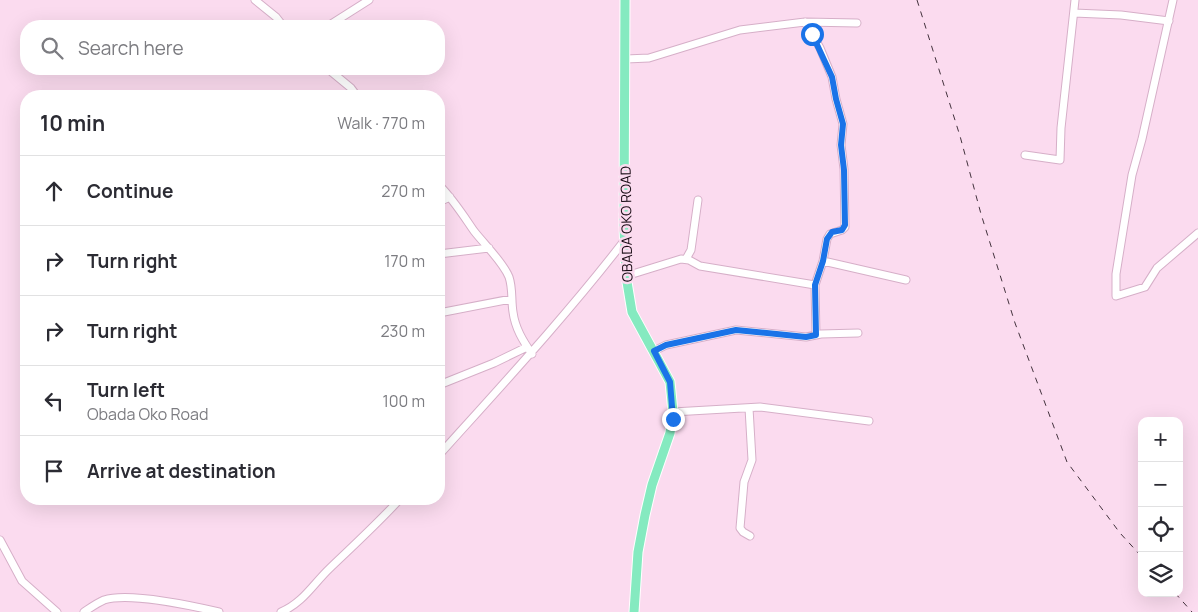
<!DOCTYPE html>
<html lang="en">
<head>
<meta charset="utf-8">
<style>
	body { margin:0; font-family:Manrope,sans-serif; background:#f2f2f3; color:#2b2b33 }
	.controls { position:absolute; right:15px; bottom:15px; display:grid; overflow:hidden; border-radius:10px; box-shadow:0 5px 20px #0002 }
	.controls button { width:45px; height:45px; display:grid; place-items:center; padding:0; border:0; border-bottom:1px solid #e1e1e2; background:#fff; color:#2b2b33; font:25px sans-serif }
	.stop { position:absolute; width:15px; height:15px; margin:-11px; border:4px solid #1a73e8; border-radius:50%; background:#fff }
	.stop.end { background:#1a73e8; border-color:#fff; box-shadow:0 1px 5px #0008 }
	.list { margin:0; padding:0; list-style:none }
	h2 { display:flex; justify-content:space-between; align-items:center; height:65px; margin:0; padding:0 20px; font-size:21px }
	h2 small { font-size:16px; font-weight:400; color:#7c7c81 }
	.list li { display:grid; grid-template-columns:32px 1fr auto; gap:15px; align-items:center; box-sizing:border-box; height:70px; padding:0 20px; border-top:1px solid #e1e1e2 }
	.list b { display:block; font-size:19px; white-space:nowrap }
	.list p { margin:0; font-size:16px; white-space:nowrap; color:#7c7c81 }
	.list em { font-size:16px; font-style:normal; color:#7c7c81 }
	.icon { flex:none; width:28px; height:28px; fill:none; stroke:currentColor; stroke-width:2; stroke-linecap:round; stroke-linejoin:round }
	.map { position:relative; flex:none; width:1198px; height:612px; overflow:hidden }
	.search { position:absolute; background:#fff; box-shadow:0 5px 20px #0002; left:20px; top:20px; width:425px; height:55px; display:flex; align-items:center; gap:12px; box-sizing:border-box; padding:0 18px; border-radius:20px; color:#7c7c81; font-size:19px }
	.panel { position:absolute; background:#fff; box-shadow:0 5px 20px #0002; left:20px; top:90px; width:425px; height:415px; border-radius:20px }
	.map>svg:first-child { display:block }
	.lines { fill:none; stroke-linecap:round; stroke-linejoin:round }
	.minor-casing { stroke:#d6afc8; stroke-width:9 }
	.major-casing { stroke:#fff; stroke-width:11 }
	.minor { stroke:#fff; stroke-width:7 }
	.major { stroke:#85eac0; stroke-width:9 }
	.rail { stroke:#43323d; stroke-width:1; stroke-dasharray:6 6; stroke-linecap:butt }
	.route { stroke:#1a73e8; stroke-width:6 }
	.labels { text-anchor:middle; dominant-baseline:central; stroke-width:5; stroke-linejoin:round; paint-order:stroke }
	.street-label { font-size:14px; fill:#170a13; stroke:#fbdbef }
</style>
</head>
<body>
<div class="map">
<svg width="1198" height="612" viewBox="0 0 1198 612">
	<rect width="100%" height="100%" fill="#fbdbef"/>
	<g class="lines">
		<defs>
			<path id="minor" d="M255 0 276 17 283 26
				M1173 0 1142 139 1132 175 1116 274V296L1145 287 1157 268 1198 233
				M1074 13 1121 15 1169 21
				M805 22 820 48 832 77 836 99 843 124 841 145 844 169 845 227 842 230 830 234 827 239 823 261 815 285 816 335
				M328 26 369 0
				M626 59 649 58 740 30 805 22 857 23
				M328 69 351 88 357 96
				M1025 155 1060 160 1061 128 1075 0
				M439 185C453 199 463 215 474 231 485 245 503 262 509 277 513 289 511 300 513 312 515 328 523 341 532 354
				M439 202 450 197
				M439 254 489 248
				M686 259 691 250 698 200
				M823 261 906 280
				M626 276 681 259 689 260 700 266 815 285
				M439 313 511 299
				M654 351 666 345 736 330 806 337 821 334 858 333
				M439 385 494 363 527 347
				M749 408 752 460 744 482 740 528 743 532 750 536
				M673 412 760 407 869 421
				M439 455C502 385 566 316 624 241
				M0 540 22 581 57 612
				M84 612C90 608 97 603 104 600 129 592 193 606 219 612
				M281 612C303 603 314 583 330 568 354 545 378 523 400 499"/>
			<path id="major" d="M625 0 624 226 626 276 632 312 670 382 673 412 670 433 652 485 645 515 638 552 634 612"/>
		</defs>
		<use href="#minor" class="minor-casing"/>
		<use href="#major" class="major-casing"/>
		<use href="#minor" class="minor"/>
		<use href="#major" class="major"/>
		<path class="rail" d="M917 0 960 136 981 214 1015 323 1067 462 1120 533 1142 557
			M1175 593 1192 612"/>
	</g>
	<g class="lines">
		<path class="route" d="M673 419 670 382 654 351 666 345 736 330 806 337 816 335 815 285 823 261 827 239 832 232 842 230 845 225 844 170 841 145 843 124 836 99 832 77 812 34"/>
	</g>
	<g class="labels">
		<g class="street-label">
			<text transform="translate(626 224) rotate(-91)">OBADA OKO ROAD</text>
		</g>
	</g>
</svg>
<div class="controls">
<button>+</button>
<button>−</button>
<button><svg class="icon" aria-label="locate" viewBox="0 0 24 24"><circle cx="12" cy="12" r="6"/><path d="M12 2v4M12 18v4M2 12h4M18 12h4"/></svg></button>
<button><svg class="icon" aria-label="layers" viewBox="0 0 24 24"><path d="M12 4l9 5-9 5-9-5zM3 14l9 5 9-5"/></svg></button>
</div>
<div class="stop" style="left:812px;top:34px"></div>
<div class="stop end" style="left:673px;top:419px"></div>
<div class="search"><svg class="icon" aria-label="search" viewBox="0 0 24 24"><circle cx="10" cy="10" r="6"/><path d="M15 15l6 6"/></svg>Search here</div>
<section class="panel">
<h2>10 min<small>Walk · 770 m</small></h2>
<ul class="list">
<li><svg class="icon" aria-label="ahead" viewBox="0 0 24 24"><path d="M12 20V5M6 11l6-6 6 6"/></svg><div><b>Continue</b></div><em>270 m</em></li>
<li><svg class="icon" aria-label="right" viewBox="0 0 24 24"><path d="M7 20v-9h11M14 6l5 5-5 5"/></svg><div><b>Turn right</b></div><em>170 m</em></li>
<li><svg class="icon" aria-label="right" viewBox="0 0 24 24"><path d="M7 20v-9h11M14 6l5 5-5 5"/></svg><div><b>Turn right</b></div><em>230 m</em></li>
<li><svg class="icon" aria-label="left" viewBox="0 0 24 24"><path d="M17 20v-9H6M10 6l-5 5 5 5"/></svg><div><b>Turn left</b><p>Obada Oko Road</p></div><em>100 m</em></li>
<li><svg class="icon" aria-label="arrive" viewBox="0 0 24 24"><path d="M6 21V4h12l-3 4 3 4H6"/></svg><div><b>Arrive at destination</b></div></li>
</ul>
</section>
</div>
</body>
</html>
